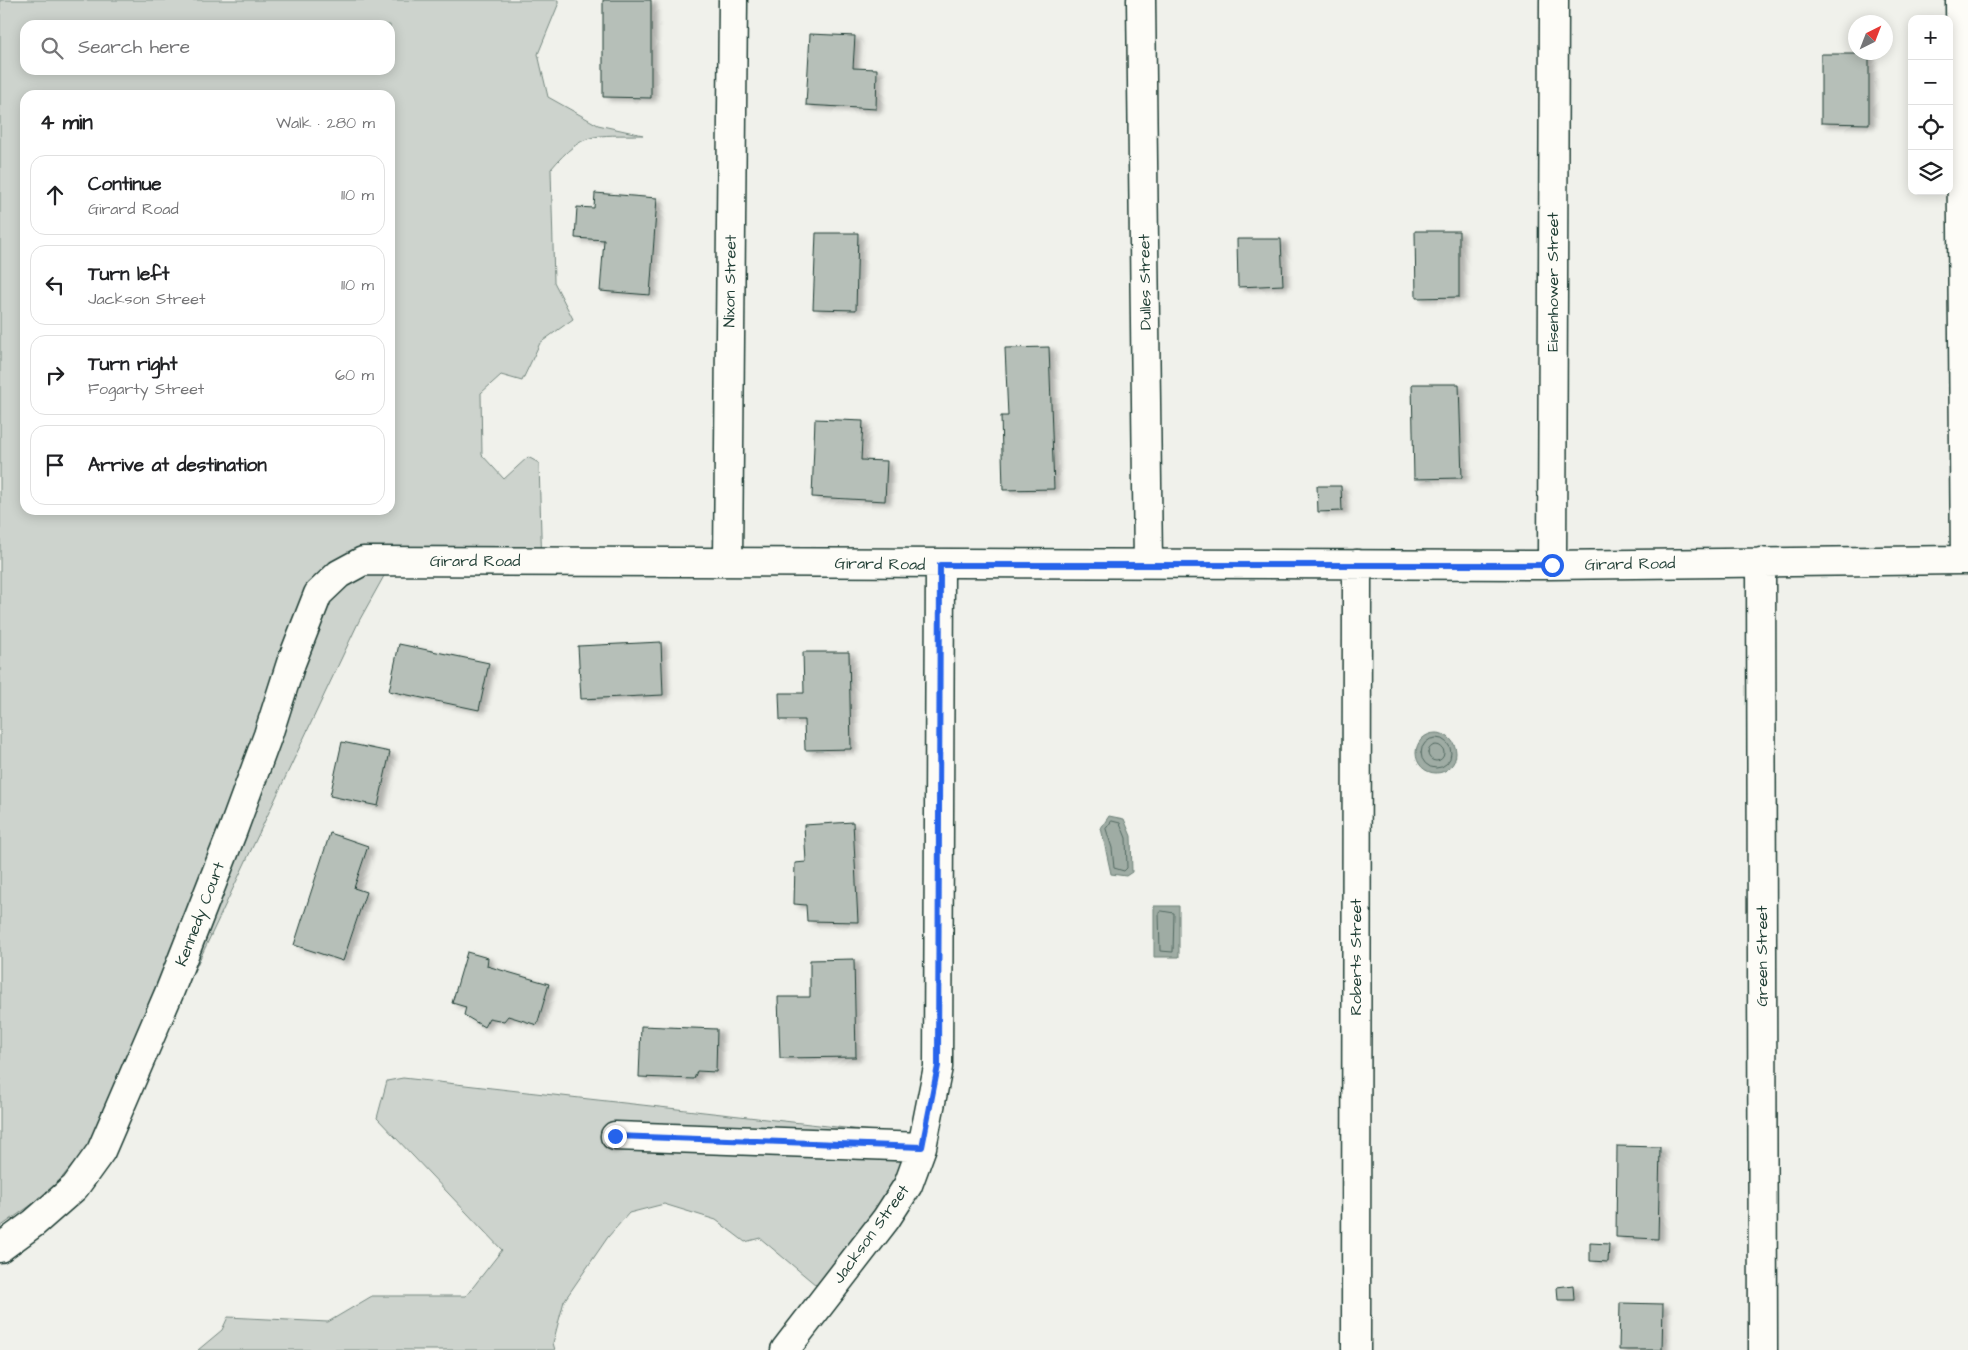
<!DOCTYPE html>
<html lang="en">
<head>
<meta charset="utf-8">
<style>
	body { margin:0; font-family:"Architects Daughter",sans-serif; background:#f2f2f2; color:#202124 }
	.controls { position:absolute; right:15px; top:15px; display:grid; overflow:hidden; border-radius:10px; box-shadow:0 2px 12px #0003 }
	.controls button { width:45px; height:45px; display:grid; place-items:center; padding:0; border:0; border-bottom:1px solid #e0e0e0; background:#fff; color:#202124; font:25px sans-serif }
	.compass { position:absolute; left:1848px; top:15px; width:45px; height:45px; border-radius:50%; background:#fff; box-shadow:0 2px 12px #0003; rotate:42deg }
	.stop { position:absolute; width:15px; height:15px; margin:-11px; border:4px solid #2563eb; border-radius:50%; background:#fff }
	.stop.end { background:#2563eb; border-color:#fff; box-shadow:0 1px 5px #0008 }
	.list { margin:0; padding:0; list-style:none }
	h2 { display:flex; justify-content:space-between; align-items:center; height:65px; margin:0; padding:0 20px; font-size:21px }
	h2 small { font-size:16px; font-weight:400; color:#757577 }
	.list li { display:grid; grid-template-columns:32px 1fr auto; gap:15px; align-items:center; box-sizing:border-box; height:80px; margin:0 10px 10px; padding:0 10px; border:1px solid #e0e0e0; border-radius:15px }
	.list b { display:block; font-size:19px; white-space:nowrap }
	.list p { margin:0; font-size:16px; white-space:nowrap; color:#757577 }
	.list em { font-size:16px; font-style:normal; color:#757577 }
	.icon { flex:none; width:28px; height:28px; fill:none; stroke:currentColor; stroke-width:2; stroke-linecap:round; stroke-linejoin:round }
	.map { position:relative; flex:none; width:1968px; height:1350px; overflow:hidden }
	.search { position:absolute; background:#fff; box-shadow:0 2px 12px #0003; left:20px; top:20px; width:375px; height:55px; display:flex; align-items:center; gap:12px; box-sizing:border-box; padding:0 18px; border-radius:15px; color:#757577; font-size:19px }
	.panel { position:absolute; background:#fff; box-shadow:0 2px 12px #0003; left:20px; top:90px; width:375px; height:425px; border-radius:15px }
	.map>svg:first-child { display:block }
	.green { fill:#cdd3cd; stroke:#768880; fill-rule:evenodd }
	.water { fill:#9faca4; stroke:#6c8077 }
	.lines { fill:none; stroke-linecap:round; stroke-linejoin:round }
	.shore { stroke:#526961; stroke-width:1 }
	.building { fill:#b6bfb8; stroke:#1f3d34; filter:url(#shadow) }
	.minor-casing { stroke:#1f3d34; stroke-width:31 }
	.minor { stroke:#fdfcf7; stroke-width:28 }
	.route { stroke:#2563eb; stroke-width:6 }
	.labels { text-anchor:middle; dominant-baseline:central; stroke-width:5; stroke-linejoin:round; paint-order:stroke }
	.street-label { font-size:16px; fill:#1f3d34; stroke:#fdfcf7 }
</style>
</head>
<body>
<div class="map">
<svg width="1968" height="1350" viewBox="0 0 1968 1350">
	<defs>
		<filter id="shadow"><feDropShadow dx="5.5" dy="3" stdDeviation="2.5" flood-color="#0004"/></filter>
	</defs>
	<rect width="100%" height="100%" fill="#f0f1eb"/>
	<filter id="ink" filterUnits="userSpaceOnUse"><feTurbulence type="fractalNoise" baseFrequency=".02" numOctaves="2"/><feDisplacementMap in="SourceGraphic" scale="10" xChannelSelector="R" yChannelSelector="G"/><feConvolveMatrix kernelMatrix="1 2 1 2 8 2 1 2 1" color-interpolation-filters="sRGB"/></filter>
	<g filter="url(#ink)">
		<path class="green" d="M0 0H558V5L538 54 548 97 598 125 643 135C594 136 584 130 551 169L554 282 573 319 540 343 522 381 501 375 481 393 482 455 504 479 528 457 539 463 542 569 384 576 359 621 164 1035 117 1110 51 1191 0 1227ZM25 25H390V70H25ZM25 95H390V510H25Z
			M403 1078 916 1136 903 1191 816 1285 760 1238 745 1242 716 1220 664 1204 629 1213 608 1237 564 1301 553 1343 555 1350H198L222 1330 228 1317 328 1322 372 1296H466L502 1250 377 1118 387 1081Z"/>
		<path class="water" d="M1416 753a20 20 0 1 1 40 0a20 20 0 1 1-40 0Z
			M1109 816 1124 819 1131 836 1132 872 1126 876 1111 874 1101 828Z
			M1154 906H1179V957H1154Z"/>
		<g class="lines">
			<path class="shore" d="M1421 753a15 15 0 1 1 30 0a15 15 0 1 1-30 0Z
				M1428 753a8 8 0 1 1 16 0a8 8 0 1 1-16 0Z
				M1112 821 1120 823 1126 838 1127 868 1124 871 1114 868 1112 848 1106 829Z
				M1162 911 1174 913 1173 952 1160 951 1159 913Z"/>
		</g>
		<path class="building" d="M603 0H651V98L603 97Z
			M810 34 855 36 853 68 877 69 876 109 806 105Z
			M1821 54H1869V124L1821 123Z
			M595 193 657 198 650 295 600 291 604 240 575 238 577 207 594 208Z
			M1415 231H1459V297L1416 298Z
			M816 233H858L856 310 813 309Z
			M1237 239H1281L1283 285 1238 287Z
			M1049 347 1054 489 1003 490 1001 416H1008L1005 348Z
			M1412 384H1459L1462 478 1414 479Z
			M815 419 863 421 861 460 887 461 885 501 812 497Z
			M1317 486H1341L1342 511 1318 512Z
			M661 642 663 695 581 699 578 646Z
			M399 644 489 663 479 710 389 691Z
			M803 652H849L851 749 805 750 804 720H780L779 693H804Z
			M342 742 390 752 378 806 330 796Z
			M853 822 858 922 807 921 806 905 794 904 795 863 806 862 804 825Z
			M330 833 368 846 354 888 366 892 343 961 294 945Z
			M467 952 488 958 487 966 549 984 537 1025 508 1016 504 1021 489 1018 484 1027 464 1015 466 1007 452 1003Z
			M854 959 856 1057 780 1058 778 997H810V960Z
			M641 1026 717 1029 716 1072 697 1071 694 1079 639 1077Z
			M1617 1146 1660 1147 1658 1239 1616 1237Z
			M1590 1243 1609 1244 1608 1262 1590 1261Z
			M1573 1285 1574 1300H1558L1557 1287Z
			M1620 1303 1663 1304 1662 1350H1619Z"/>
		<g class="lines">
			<defs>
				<path id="minor" d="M1141 0 1148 563
					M1960 0 1965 560
					M728 561 733 0
					M1761 562 1763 1350
					M1552 565 1554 0
					M615 1136 922 1147
					M0 1248 34 1223 75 1187 101 1151 169 993 233 830 268 735 291 663 318 594 339 574 363 561C758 561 1153 566 1549 565 1688 564 1828 561 1968 560
					M785 1350 886 1219 908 1185 922 1147 938 1067 940 565
					M1356 1350 1357 564"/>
			</defs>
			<use href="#minor" class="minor-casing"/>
			<use href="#minor" class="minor"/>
		</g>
	</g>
	<g class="lines" filter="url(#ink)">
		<path class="route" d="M615 1136 922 1147 938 1066 940 565H1552"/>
	</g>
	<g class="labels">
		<g class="street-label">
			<text transform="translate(730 281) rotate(-89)">Nixon Street</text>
			<text transform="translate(1145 282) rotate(-91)">Dulles Street</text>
			<text transform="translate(1553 282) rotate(-90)">Eisenhower Street</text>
			<text x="475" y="561">Girard Road</text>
			<text transform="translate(880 564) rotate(1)">Girard Road</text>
			<text transform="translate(1630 564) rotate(-1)">Girard Road</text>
			<text transform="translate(200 914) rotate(-69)">Kennedy Court</text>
			<text transform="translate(1762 956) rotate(-90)">Green Street</text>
			<text transform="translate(1356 957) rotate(-90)">Roberts Street</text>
			<text transform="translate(871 1234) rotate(-54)">Jackson Street</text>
		</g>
	</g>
</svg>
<div class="controls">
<button>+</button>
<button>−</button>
<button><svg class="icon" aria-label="locate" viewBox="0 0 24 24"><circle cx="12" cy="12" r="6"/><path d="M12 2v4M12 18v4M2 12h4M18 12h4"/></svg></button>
<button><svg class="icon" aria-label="layers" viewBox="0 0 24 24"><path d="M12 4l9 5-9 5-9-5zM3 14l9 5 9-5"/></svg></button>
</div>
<svg class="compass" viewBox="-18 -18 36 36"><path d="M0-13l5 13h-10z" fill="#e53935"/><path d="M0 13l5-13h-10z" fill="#757577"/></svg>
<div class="stop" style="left:1552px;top:565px"></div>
<div class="stop end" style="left:615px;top:1136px"></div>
<div class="search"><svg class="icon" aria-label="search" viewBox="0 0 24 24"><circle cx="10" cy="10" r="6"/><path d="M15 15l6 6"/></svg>Search here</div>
<section class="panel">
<h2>4 min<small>Walk · 280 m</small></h2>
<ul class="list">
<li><svg class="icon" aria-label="ahead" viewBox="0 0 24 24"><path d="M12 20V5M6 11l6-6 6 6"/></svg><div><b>Continue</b><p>Girard Road</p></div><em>110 m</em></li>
<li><svg class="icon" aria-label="left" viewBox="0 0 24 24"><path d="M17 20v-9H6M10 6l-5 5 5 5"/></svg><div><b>Turn left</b><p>Jackson Street</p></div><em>110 m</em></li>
<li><svg class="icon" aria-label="right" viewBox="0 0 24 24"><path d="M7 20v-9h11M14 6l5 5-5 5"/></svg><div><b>Turn right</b><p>Fogarty Street</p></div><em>60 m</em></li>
<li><svg class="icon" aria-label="arrive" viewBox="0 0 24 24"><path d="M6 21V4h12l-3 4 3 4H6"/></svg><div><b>Arrive at destination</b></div></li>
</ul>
</section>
</div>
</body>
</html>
